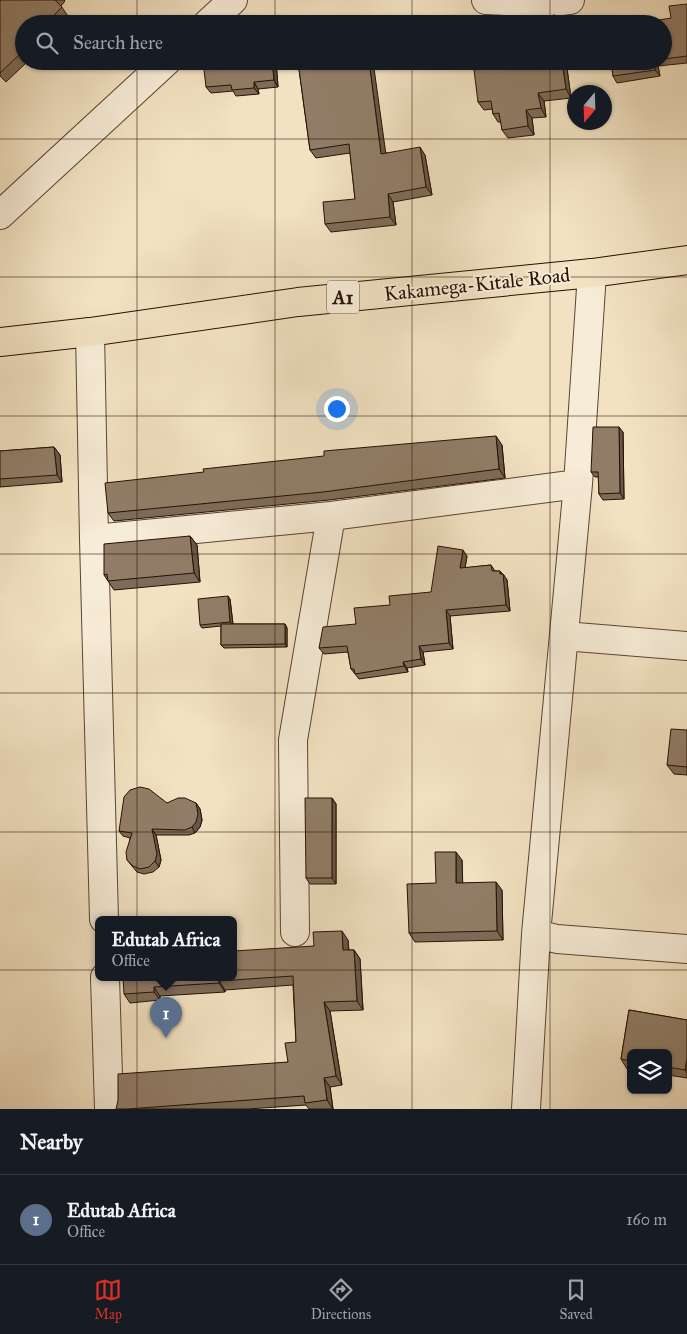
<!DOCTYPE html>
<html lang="en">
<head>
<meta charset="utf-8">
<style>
	body { margin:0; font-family:"IM FELL Great Primer",serif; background:#242831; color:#f1f3f6 }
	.controls { position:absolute; right:15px; bottom:15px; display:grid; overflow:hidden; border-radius:8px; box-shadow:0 1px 4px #0004 }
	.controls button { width:45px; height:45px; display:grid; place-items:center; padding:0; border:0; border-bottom:1px solid #363941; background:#171b24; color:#f1f3f6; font:25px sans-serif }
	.compass { position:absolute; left:567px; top:85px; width:45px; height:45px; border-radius:50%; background:#171b24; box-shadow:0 1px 4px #0004; rotate:199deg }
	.you { position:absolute; left:336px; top:408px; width:18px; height:18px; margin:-12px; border:4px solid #fff; border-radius:50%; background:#1a73e8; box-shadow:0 0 0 8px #1a73e833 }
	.badge { display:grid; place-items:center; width:32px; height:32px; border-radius:50%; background:#d93025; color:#fff; font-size:16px; font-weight:700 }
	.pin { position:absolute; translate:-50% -41px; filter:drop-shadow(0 1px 2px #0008) }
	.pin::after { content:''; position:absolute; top:26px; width:18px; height:15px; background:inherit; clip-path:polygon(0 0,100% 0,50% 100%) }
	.popup { position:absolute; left:95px; top:916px; width:142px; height:65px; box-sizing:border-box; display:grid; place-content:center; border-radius:8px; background:#171b24; filter:drop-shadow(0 1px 4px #0005); font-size:16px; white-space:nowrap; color:#9ea1a6 }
	.popup b { font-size:19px; color:#f1f3f6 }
	.popup::after { content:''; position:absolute; left:50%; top:100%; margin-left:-10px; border:10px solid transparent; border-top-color:#171b24 }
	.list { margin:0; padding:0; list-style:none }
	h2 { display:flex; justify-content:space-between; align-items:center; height:65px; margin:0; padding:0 20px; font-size:21px }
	h2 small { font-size:16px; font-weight:400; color:#9ea1a6 }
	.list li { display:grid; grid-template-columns:32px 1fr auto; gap:15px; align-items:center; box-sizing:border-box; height:90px; padding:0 20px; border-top:1px solid #363941 }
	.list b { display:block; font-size:19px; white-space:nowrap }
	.list p { margin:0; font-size:16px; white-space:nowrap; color:#9ea1a6 }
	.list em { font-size:16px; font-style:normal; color:#9ea1a6 }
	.icon { flex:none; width:28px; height:28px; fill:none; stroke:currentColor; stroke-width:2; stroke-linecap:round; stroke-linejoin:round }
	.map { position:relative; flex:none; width:687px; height:1109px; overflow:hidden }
	.search { position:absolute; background:#171b24; box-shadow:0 1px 4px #0004; left:15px; right:15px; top:15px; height:55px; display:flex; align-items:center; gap:12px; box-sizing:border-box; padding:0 18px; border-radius:28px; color:#9ea1a6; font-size:19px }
	.sheet { height:155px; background:#171b24 }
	nav { display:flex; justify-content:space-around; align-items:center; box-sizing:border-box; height:70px; border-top:1px solid #363941; background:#171b24; font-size:14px; color:#9ea1a6 }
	nav a { display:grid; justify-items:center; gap:2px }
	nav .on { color:#d93025 }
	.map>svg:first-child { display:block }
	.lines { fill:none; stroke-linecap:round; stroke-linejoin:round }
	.minor-casing { stroke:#5a4434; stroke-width:30 }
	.highway-casing { stroke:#271004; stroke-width:30 }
	.minor { stroke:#f7ecd7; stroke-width:28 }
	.highway { stroke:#f2e2c2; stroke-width:28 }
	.wall { fill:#7d6c59; stroke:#271004 }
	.shaded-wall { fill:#665848; stroke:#271004 }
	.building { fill:#917d67; stroke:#271004 }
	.grid { fill:none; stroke:#271004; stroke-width:1; stroke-opacity:0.55 }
	.labels { text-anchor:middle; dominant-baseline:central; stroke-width:4; stroke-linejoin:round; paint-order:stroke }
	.shield { fill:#f7ecd7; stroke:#655243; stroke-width:1 }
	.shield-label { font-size:19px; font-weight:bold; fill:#271004 }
	.street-label { font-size:20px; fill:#271004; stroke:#f7ecd7 }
</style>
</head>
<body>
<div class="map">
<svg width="687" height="1109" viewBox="0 0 687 1109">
	<rect width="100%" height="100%" fill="#f2e2c2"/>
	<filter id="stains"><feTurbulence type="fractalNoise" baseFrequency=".004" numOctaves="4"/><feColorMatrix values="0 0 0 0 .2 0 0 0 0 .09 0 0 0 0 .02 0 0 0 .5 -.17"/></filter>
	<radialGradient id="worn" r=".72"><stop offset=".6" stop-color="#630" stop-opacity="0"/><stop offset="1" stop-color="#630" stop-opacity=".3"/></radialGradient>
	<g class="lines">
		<defs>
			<path id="minor" d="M486 0 549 3 570 0
				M207 24 233 0
				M0 215 167 61
				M592 273 578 484 536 934 557 939 687 949
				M90 332 94 539
				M564 636 687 646
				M104 919 94 539 331 516 578 484
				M295 932 293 740 331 516
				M105 977 109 1109
				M526 1109 536 934"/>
			<path id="highway" d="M0 342 90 332 298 302 592 273 687 260"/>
		</defs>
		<use href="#minor" class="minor-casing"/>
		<use href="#highway" class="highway-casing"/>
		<use href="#minor" class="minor"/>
		<use href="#highway" class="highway"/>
	</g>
	<path class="wall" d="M0 0H64L65 1 61 6 68 16 60 24H24V61H25L26 63 6 82 0 76Z
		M687 4V63L658 66 660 76 617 83 613 76 611 61H663V24L671 18Z
		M276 61 278 87 258 89 259 94 236 96 233 91 211 93 206 87Z
		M486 61H566L571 98 544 101 546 117 532 118 534 135 508 138 502 130 501 122H498L493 114 492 109 484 110 478 102 487 68Z
		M298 62 386 153 425 155 432 195 393 202 396 225 331 232 325 224 355 199 350 153 316 158 310 150Z
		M623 432 624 499 603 500 599 494V477H595L591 472Z
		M502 445 505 478 329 500 114 521 108 513Z
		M54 447 60 455 62 482 0 487V451Z
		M190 536 197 545 200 582 114 590 104 575Z
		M467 556 465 568 491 565 495 571H500L502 574H503L507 580 510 611 450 616 453 649 423 652 425 665 407 668 408 672 359 679 351 669 348 652 324 654 319 648 356 624 390 605 431 592Z
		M230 599 233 624H285L287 628V647L224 648 221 645V626L202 628 200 625Z
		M687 730V775L674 774 667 765Z
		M332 798 336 804V884H310L306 878Z
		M167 803H196L200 809 202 820 200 827 195 833 189 835H156L161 860 159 867 153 872 144 874 137 872 127 860 130 838 123 836 119 831Z
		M462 860V883L502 890 503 940 415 942 409 933 436 883Z
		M348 940 349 950H354L360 959 363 1010 330 1011 342 1085 330 1087 333 1109H309L306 1105 248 1109H116L288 1062 296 1042 293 985 225 990V992L160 996V1000L130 1003 124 994 314 946Z
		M629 1010 687 1020V1078L668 1075V1053H631V1069H627L621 1059Z"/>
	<path class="shaded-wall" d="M555 15 560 23 561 24H556Z
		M272 61H276L278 87 274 80Z
		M369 61H373L387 162 381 154Z
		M562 61H566L571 98 566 89Z
		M654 61 658 66 660 76 655 70Z
		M254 82 258 89 259 94 254 88Z
		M538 93 544 101 546 117 541 108Z
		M526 110 532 118 534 135 528 126Z
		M420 147 425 155 432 195 426 187Z
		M388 194 393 202 396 225 390 217Z
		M619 427 623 432 624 499 620 493Z
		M496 436 502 445 505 478 499 469Z
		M54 447 60 455 62 482 57 475Z
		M190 536 197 545 200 582 194 573Z
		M463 550 467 556 464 574 460 568Z
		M500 571 504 576 503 574 507 580 510 611 506 605Z
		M228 596 230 599 233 625 230 622Z
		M446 610 450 616 453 649 449 643Z
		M285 624 287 628V647L285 644Z
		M419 646 423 652 425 665 421 659Z
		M403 662 407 668 408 672 404 666Z
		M332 798 336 804V884L332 878Z
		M196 803 200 809 202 820 200 827 195 833 192 827Z
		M152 829 156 835 161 860 159 867 155 861Z
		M456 852 462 860 463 891 456 883Z
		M496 882 502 890 503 940 497 931Z
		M342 931 348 940 349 959 343 950Z
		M354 950 360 959 363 1010 357 1001Z
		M219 981 225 990V992L219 983Z
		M154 987 160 996V1000L154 992Z
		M324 1002 330 1011 342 1085 336 1076Z
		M687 1058V1073L685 1070Z
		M324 1078 330 1087 333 1109 327 1100Z"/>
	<path class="building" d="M0 0H55L62 7 45 24H24V44L17 51 20 54 0 73Z
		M687 4V56L663 59V24H634L671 18 669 6Z
		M555 15 556 24H507L506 22Z
		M203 61H272L274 80 254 82V88L232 90 231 85 206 87Z
		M307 61H369L381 154 420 147 426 187 388 194 390 217 325 224 323 202 355 199 349 144 310 150 298 62Z
		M486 61H562L566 89 538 93 541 108 526 110 528 126 502 130 499 113 493 114 491 101 478 102 474 70 487 68Z
		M611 61H654L655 70 613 76Z
		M593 427H619L620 493 599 494 598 472H591Z
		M496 436 499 469 323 492 108 513 105 483 204 472 203 469 324 456V451Z
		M54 447 57 475 0 479V451Z
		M190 536 194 573 108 581 107 574 104 575V544Z
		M438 546 463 550 460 568 491 565 492 571H500V574H503L506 605 446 610 449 643 419 646 421 659 403 662 404 666 355 674 354 669H351L347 646 319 648 323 627 356 624 354 608 390 605 389 596 431 592Z
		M228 596 230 622 200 625 198 599Z
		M221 624H285V644L221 645Z
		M671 729 687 730V767L667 765Z
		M140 787 149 789 167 803 178 798H185L196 803 198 814 196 822 192 827 185 830 152 829 157 854 155 861 149 867 140 869 133 866 127 860 126 852 132 833 119 831 124 797 130 790Z
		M305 798H332V878H306Z
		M435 852H456V883L496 882 497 931 409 933 407 884 436 883Z
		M342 931 343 950H354L357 1001 324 1002 336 1076 324 1078 327 1100 305 1103 304 1096 127 1109H116L118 1100V1074L288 1062 285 1043 296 1042 293 976 219 981V983L154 987V992L124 994 123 977H234V951L314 946 313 932Z
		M629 1010 687 1020V1058L685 1070 668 1067V1053H631V1061L621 1059Z"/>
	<path class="grid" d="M137 0V24M275 0V24M412 0V24M550 0V24M137 61V1109M275 61V1109M412 61V1109M550 61V1109M0 139H687M0 277H687M0 416H687M0 554H687M0 693H687M0 832H687M0 970H687"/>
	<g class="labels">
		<rect class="shield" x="327" y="280.5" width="32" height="33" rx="4"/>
		<g class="shield-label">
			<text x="343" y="297">A1</text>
		</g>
		<g class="street-label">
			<text transform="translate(477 284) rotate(-6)">Kakamega-Kitale Road</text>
		</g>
	</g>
	<rect width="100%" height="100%" filter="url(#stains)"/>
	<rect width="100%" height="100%" fill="url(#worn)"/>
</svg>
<div class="controls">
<button><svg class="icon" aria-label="layers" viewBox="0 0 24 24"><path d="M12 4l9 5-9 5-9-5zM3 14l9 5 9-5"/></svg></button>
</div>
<svg class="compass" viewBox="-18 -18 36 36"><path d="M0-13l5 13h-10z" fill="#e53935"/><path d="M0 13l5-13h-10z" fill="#9ea1a6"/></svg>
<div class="you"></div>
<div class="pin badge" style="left:166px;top:1038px;background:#5c6f8a">1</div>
<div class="popup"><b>Edutab Africa</b>Office</div>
<div class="search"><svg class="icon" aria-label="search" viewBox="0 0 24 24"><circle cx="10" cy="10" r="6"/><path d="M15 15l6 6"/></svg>Search here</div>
</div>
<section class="sheet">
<h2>Nearby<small></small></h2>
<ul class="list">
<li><span class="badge" style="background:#5c6f8a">1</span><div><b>Edutab Africa</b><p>Office</p></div><em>160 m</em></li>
</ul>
</section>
<nav>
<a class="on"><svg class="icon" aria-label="map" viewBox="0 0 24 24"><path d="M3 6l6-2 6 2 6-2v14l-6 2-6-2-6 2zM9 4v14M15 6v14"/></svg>Map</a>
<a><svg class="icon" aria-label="directions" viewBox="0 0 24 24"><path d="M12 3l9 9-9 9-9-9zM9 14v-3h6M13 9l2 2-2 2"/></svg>Directions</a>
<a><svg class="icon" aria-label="saved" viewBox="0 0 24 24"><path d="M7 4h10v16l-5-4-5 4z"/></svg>Saved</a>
</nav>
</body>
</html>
